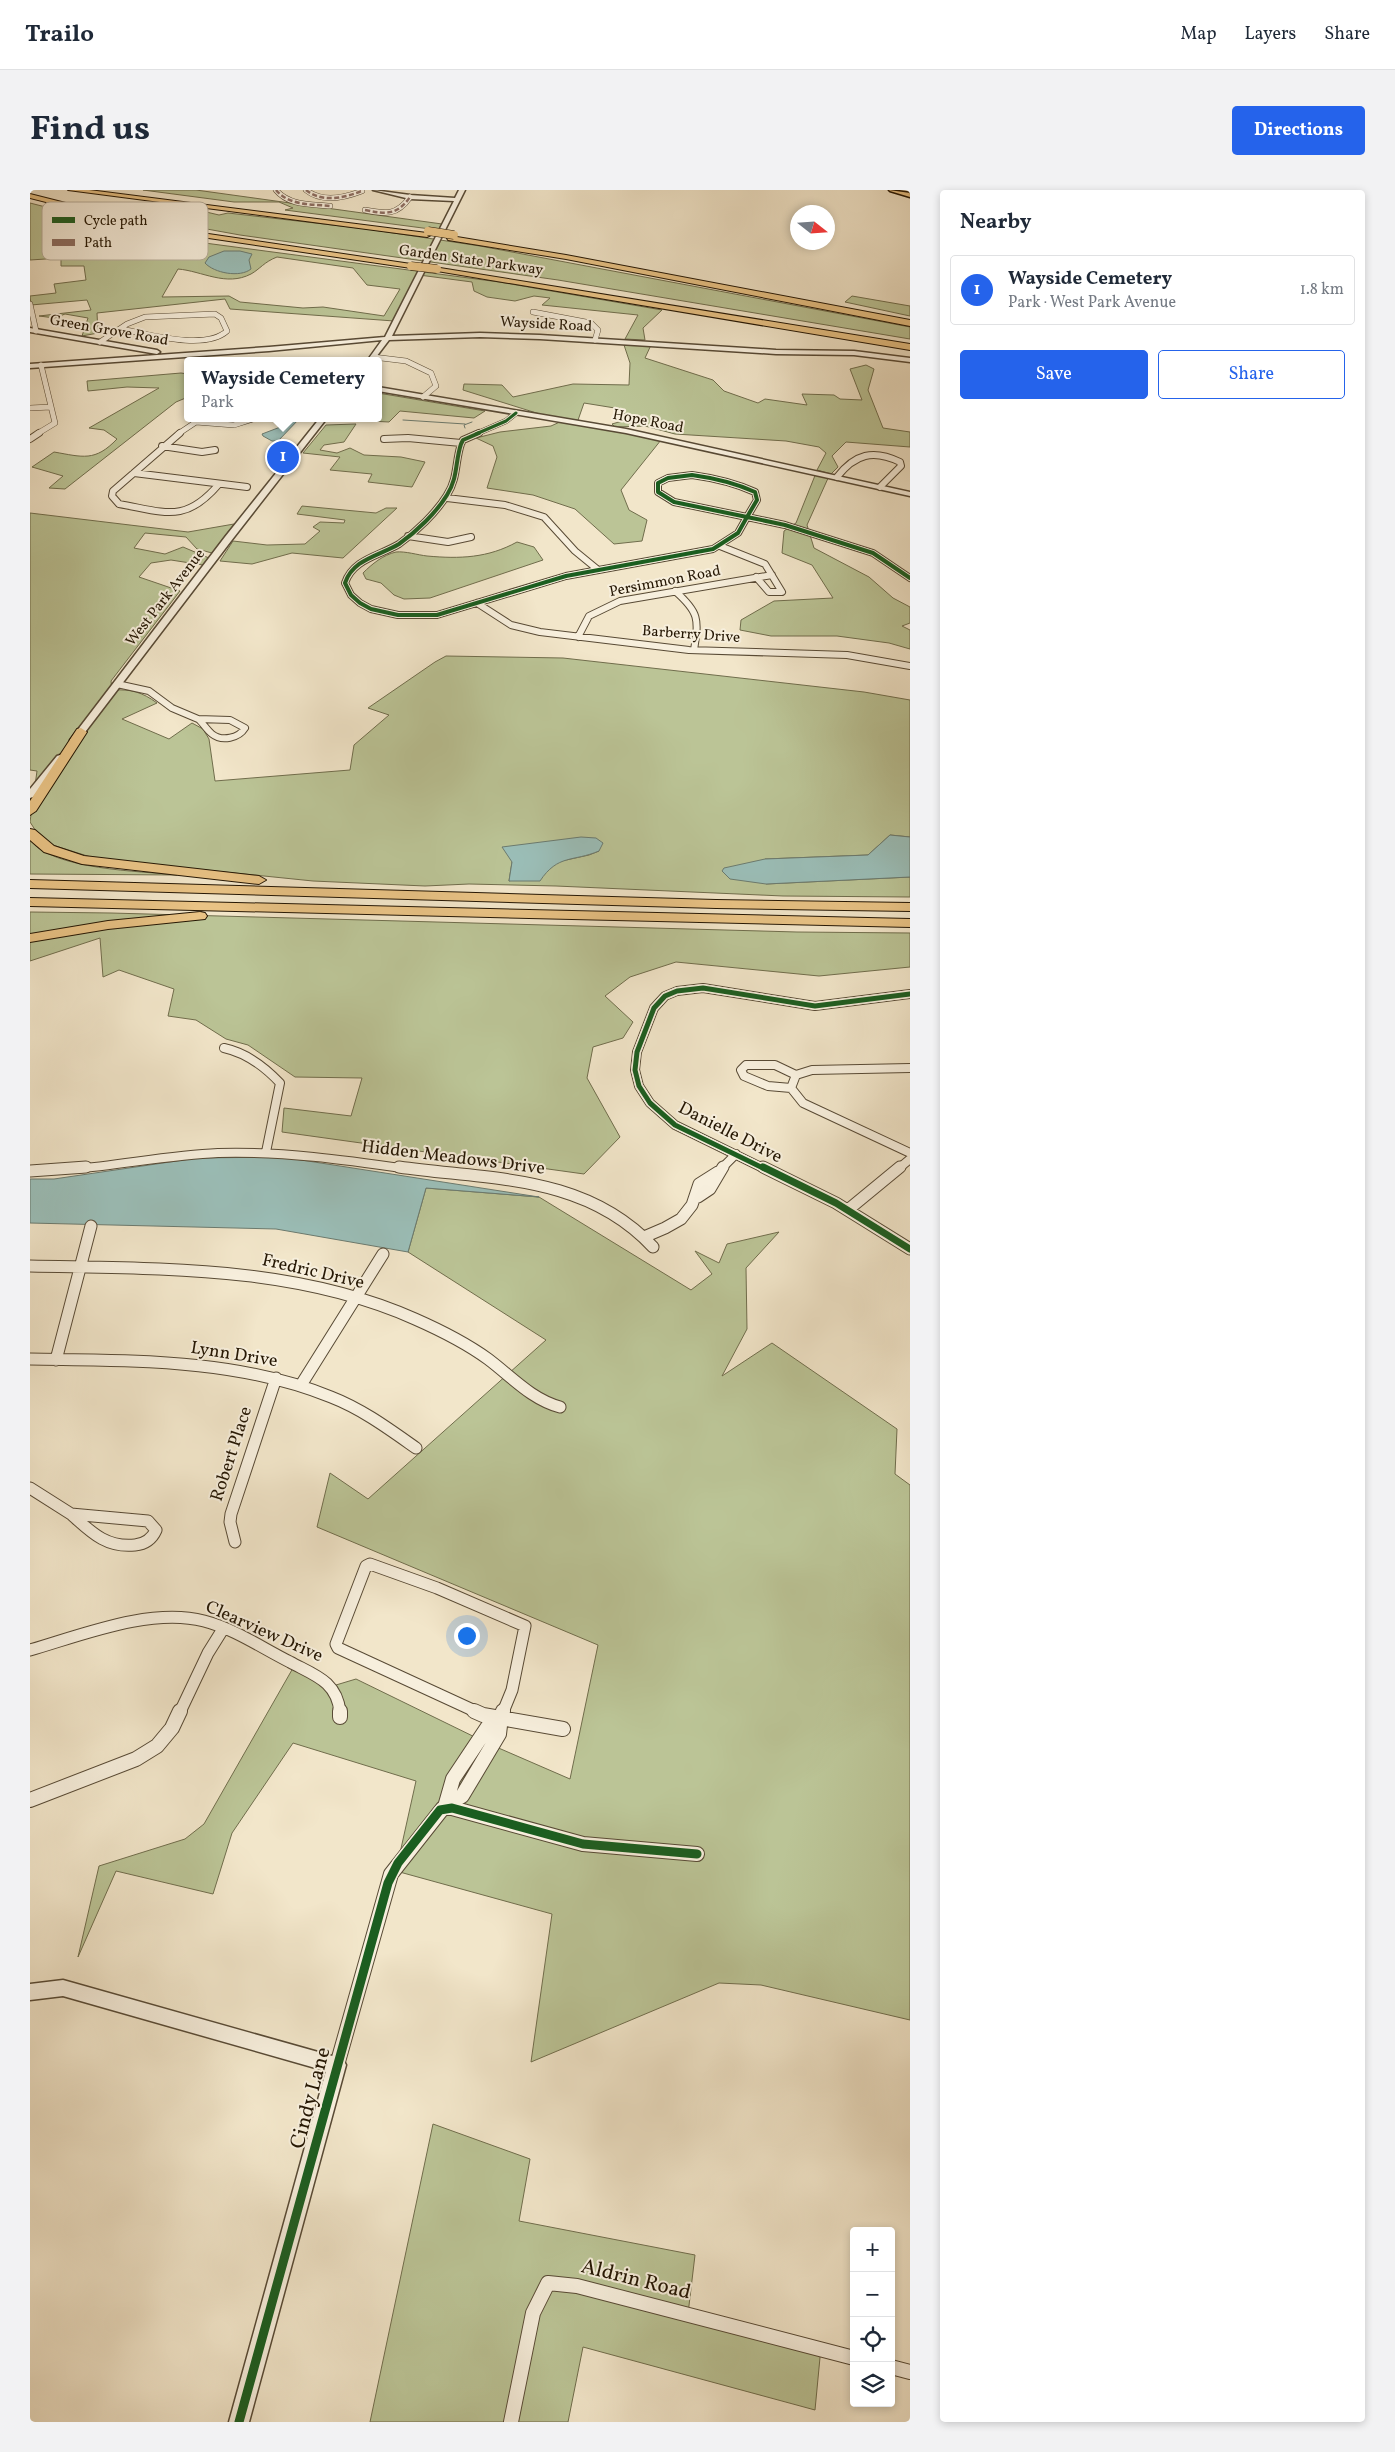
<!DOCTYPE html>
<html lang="en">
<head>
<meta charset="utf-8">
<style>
	body { margin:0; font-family:Vollkorn,serif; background:#f2f2f3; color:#1f2937 }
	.controls { position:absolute; right:15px; bottom:15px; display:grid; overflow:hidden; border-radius:5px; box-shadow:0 2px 8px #0003 }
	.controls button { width:45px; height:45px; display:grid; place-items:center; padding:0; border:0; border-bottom:1px solid #e0e1e3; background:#fff; color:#1f2937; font:25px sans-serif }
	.compass { position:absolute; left:760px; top:15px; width:45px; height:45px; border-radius:50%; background:#fff; box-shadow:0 2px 8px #0003; rotate:107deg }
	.you { position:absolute; left:436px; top:1445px; width:18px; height:18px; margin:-12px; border:4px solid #fff; border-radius:50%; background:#1a73e8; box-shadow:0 0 0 8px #1a73e833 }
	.badge { display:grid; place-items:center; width:32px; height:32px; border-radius:50%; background:#2563eb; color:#fff; font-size:16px; font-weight:700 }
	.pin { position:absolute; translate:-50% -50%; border:2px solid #fff; box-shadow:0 1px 5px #0006 }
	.popup { position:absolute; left:154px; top:167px; width:198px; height:65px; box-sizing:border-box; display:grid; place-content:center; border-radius:5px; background:#fff; filter:drop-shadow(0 1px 4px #0005); font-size:16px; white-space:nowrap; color:#747a83 }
	.popup b { font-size:19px; color:#1f2937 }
	.popup::after { content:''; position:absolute; left:50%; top:100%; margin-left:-10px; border:10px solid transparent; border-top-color:#fff }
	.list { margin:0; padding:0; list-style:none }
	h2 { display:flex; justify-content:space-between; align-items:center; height:65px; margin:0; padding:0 20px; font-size:21px }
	h2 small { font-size:16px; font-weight:400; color:#747a83 }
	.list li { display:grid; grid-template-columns:32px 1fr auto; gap:15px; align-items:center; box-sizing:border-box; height:70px; margin:0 10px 10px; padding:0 10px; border:1px solid #e0e1e3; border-radius:5px }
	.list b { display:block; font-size:19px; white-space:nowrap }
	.list p { margin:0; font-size:16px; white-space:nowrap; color:#747a83 }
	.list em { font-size:16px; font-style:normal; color:#747a83 }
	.actions { display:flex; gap:10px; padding:15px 20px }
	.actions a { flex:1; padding:11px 0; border:1px solid #2563eb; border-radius:5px; text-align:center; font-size:18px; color:#2563eb }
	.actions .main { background:#2563eb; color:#fff }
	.icon { flex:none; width:28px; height:28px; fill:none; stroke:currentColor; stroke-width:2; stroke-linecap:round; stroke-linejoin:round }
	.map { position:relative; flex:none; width:880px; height:2232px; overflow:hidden; border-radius:5px }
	header { display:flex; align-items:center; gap:30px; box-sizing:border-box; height:70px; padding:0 25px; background:#fff; border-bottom:1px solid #e0e1e3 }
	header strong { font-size:24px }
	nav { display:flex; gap:28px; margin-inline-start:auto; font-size:18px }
	.intro { display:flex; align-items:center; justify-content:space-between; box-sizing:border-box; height:120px; padding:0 30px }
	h1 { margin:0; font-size:35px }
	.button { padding:12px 22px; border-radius:5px; background:#2563eb; color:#fff; font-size:18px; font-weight:700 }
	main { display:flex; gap:30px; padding:0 30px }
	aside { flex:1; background:#fff; border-radius:5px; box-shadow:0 2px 8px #0003 }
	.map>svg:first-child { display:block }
	.green { fill:#bbc496; stroke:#706d4c; fill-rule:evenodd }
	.water { fill:#9bbfb9; stroke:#6b7b70 }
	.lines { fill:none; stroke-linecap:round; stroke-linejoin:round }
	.stream { stroke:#6b7b70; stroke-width:1 }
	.minor-far4-casing { stroke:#584a35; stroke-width:6 }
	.minor-far3-casing { stroke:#584a35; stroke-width:8 }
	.minor-far2-casing { stroke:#584a35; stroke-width:10 }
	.minor-far1-casing { stroke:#584a35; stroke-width:13 }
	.minor-casing { stroke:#584a35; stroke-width:16 }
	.tertiary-casing { stroke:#584a35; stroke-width:3 }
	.primary-casing { stroke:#241603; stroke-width:3 }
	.motorway-casing { stroke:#241603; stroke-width:2 }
	.minor-far4 { stroke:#f7efdd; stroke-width:5 }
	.minor-far3 { stroke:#f7efdd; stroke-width:6 }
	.minor-far2 { stroke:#f7efdd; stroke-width:8 }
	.minor-far1 { stroke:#f7efdd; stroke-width:11 }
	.minor { stroke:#f7efdd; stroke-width:14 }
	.tertiary { fill:#f7efdd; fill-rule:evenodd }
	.primary { fill:#e9c385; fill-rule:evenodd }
	.motorway { fill:#e9c385; fill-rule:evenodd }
	.motorway-bridge-casing { stroke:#241603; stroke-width:9; stroke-linecap:butt }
	.motorway-bridge { stroke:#e9c385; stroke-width:8 }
	.quiet { stroke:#8d6e63; stroke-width:2.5; stroke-dasharray:5 2.5; stroke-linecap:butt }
	.cycleway-far4-casing { stroke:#f7efdd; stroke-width:4.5 }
	.cycleway-far3-casing { stroke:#f7efdd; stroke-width:5.5 }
	.cycleway-far2-casing { stroke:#f7efdd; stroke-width:8 }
	.cycleway-far1-casing { stroke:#f7efdd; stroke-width:10 }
	.cycleway-casing { stroke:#f7efdd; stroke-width:12 }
	.cycleway-far4 { stroke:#1b5e20; stroke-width:3 }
	.cycleway-far3 { stroke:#1b5e20; stroke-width:4 }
	.cycleway-far2 { stroke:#1b5e20; stroke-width:5 }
	.cycleway-far1 { stroke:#1b5e20; stroke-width:7 }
	.cycleway { stroke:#1b5e20; stroke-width:9 }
	.labels { text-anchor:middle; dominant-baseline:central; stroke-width:4; stroke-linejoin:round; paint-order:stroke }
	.far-street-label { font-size:15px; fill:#241603; stroke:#f7efdd }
	.street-label { font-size:18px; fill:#241603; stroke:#f7efdd }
	.near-street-label { font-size:21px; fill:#241603; stroke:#f7efdd }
	.key { fill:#f7efdd; stroke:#b8ae9c; stroke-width:1 }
	.key-label { font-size:14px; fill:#241603 }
</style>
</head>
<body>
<header>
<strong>Trailo</strong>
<nav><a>Map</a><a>Layers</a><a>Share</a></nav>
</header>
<div class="intro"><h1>Find us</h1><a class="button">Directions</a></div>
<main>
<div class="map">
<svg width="880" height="2232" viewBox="0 0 880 2232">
	<rect width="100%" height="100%" fill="#f2e6ca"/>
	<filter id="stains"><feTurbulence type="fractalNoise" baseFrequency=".004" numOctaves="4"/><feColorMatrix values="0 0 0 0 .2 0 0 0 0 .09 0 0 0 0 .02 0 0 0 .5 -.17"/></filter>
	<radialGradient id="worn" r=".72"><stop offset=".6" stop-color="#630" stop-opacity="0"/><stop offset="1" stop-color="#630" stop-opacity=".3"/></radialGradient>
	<path class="green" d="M113 0H166L412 34 408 40 255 20 263 18 249 12H204Z
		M0 13 137 48 469 92 632 120 613 138 615 150 595 149 608 125 512 115 520 108 504 106 485 111 457 107 444 101 442 92 389 85 364 131 200 119 195 109 67 123 68 143 52 146 58 128 35 124 25 128 9 126 61 120 57 110 1 115 0 106 26 103 24 94 56 90 54 76H31V68L0 70ZM247 67 323 78 337 95 370 99 354 126 293 117 273 118 210 112 199 106 132 107 148 79C172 81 196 97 221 84 230 79 234 72 247 67Z
		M172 21 189 25 198 23 337 39 450 56 880 137V149L528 90 210 45 138 32 170 28Z
		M822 106 880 116V126L815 112Z
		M594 155H621L615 168 683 190 694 201 728 213 735 209 777 215 772 204 804 205 810 209 832 210 820 179 836 175 844 179 838 200 853 238 880 242V257L816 252 802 266 808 277 801 284 787 280 796 263 789 257 756 251 645 244 615 236 585 237 582 234 599 229 591 219 554 213 547 233 631 250 591 300 599 320 617 330 612 351 584 354 545 319 503 305 457 298 467 267 463 256 446 248 470 242 521 236 532 231 433 200 434 194 472 195 483 207 543 194 599 195 600 173Z
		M151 183 158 184V207L146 212 35 299 19 298 33 286 2 277 24 262C53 267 65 272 87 249L74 240 59 238 129 198 97 197 58 201 57 191Z
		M348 203 455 221 444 228 370 221 359 232 301 229 348 228Z
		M326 234 314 252 294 255 290 260 307 263 320 258 334 265 371 267 395 272 382 297 338 292 342 284 300 280 310 267 273 263 296 235Z
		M786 283 799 286 777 335 784 358 839 387 863 408 880 417V433L872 436 880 440V459L859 453 807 446H741L710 440 711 430 744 411 803 408 782 375 752 363 754 341 766 333Z
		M272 316 346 323 356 318H367L313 368 262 363 222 374 190 371 203 351 237 355 275 354 290 341 283 337 290 332 314 333 315 330 267 324Z
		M0 323 158 342 204 334 182 363 167 359 156 347 115 343 104 358 135 364 153 357 179 368 173 375 141 370 121 373 109 387 150 401 81 491 82 500C101 499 112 502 127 513L92 529 139 549 162 533 173 539 179 549 185 591 320 580 324 555 359 525 338 518 405 472 416 466 533 468 834 502 880 510V647L860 645 838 665 735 669 736 694 880 687V707L753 706 526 696 439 694 395 696 283 691 67 669 13 652 0 632 7 581 0 580ZM569 661 559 665 527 672 517 680 479 691 482 672Z
		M487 352 504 357 513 370 400 408 374 409 364 405 351 393 336 389 333 383C342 374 353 365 366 362 375 361 388 365 397 366 430 369 458 368 487 352Z
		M0 650C23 680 110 681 147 685L0 684Z
		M0 722 81 723 767 742 880 743V777L789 786 646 772 600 787 575 806 603 832 593 848 563 857 557 888 590 947 554 984 252 942 254 918 321 926 332 888 265 887 218 855 196 849 166 830 138 826 144 799 89 780 73 787 70 748 0 771Z
		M396 998 509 1007 661 1100 682 1084 665 1061 689 1073 697 1054 749 1042 716 1078 717 1139 692 1186 742 1153 867 1239 865 1284 880 1295V1830L731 1795 689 1793 501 1872 522 1724 366 1681 386 1591 263 1553 202 1643 183 1704 86 1681 48 1767 69 1676 155 1649 174 1634 267 1471 306 1495 326 1489 457 1553 540 1589 568 1455 287 1337 300 1283 338 1309 516 1150 378 1062Z
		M403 1934 500 1969 489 2031 665 2065 658 2124 791 2157 785 2220 553 2157 538 2232H340Z"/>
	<path class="water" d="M194 61H210L222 64 219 70 221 79C210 88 184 83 175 73L179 67Z
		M262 228H270L248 251H242L233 246 232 244 253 236Z
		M860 645 880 647V687L736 694 700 689 692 681 694 678 735 669 838 665Z
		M551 647 566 648 573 653 569 661C543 672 528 664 510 691H479L482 672 472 657Z
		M252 967 509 1007 396 998 378 1062 246 1039 0 1033V989H24L167 968Z"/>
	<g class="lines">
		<path class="stream" d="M373 230 435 234
			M435 238 434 235 442 232"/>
		<defs>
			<path id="minor-far4" d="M246 0C259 16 282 14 300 16
				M276 0C292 13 314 8 332 1L330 0
				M335 20C355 24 367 26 380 7
				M0 114 6 141
				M503 122 561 133 568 140 565 150
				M70 152 97 134 115 127 185 124 191 128 197 141C175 161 118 144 91 139
				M343 167 376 171 401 183 406 196 393 207
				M0 218 21 217
				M166 232 204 235 226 228
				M7 244 25 233 11 175
				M148 244 172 228
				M446 244 476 231 486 223"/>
			<path id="minor-far3" d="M150 243 83 301 82 306 89 314C135 322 155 334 189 294
				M449 243 433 250 431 254C425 272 428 288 417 305 406 323 386 342 369 354 349 366 323 369 315 393L321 405 330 413 341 419 368 425H407L536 386 683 359 708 343 717 327
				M0 249 9 243
				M354 249 378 248 431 253
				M132 256 172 262 185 260
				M104 283 217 297
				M662 285C684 288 705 293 725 302L727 310 717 327 644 312 628 302V293L638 288Z
				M807 287C825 264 843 259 870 272L871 276 850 297
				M417 308 475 315 514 327 545 361 567 379
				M717 327 755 335 843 363 880 388
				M378 346 418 352 441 347
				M690 356 735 374 752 402H739L726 387
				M645 401C669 422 669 429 664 460
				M447 413 481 435 510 442 659 460 817 465 880 476
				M548 447 559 426 590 411 742 385
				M87 494 119 501 142 518 168 529
				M168 529 200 530 215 538C209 548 192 552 182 544 177 540 173 533 168 529Z"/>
			<path id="minor-far2" d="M194 858C217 863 234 876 250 893L236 962
				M880 878 782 880 766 885 761 898 773 913 880 963
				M761 898 738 896 714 886 711 880 716 875H745L766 885
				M44 979C92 975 140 965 188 963 252 961 315 970 378 979
				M691 979 706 964
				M735 979 645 935 620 913 609 896 605 880 607 862 624 818 635 806 647 801 673 798 785 816 880 804
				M868 979 880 969"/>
			<path id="minor-far1" d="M369 977C460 990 555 984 623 1057
				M733 977 806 1013 880 1059
				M0 981 56 977
				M668 1007 680 999 693 977
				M819 1019 870 977
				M614 1047 635 1038 651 1029 662 1015 669 994 688 982
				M0 1076C129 1079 264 1075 385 1129 410 1140 436 1153 458 1169 482 1187 501 1209 530 1217
				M0 1169C102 1171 205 1168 301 1207 332 1219 359 1239 386 1258
				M26 1170 61 1036
				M271 1195 353 1064
				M0 1298 41 1324
				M41 1324 118 1331 126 1340C122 1349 115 1354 105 1355 76 1358 61 1342 41 1324Z
				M205 1352 200 1332 201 1324 246 1188
				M0 1460C52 1445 121 1417 174 1431 205 1439 232 1458 260 1472 284 1485 307 1491 310 1522
				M150 1522 178 1463 193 1439
				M447 1522 308 1458 306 1454 336 1376 340 1374 407 1398 495 1436 482 1500 473 1522"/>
			<path id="minor" d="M310 1521V1527
				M444 1521 453 1525 533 1539
				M471 1527 473 1521
				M0 1610 106 1569 127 1556 142 1538 150 1521
				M415 1617 423 1589 459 1535 471 1527 469 1544 432 1606 418 1613
				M307 1875 361 1684 413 1618H422L553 1654 667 1664
				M861 2177 880 2182
				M481 2232 503 2123 518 2093 547 2096 824 2168"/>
			<path id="tertiary" d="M343 0 380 5 425 8 429 0H435L362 146 450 143 510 145 746 160 824 161 880 168V172L824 165 746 164 510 149 450 147 359 150 343 171H337L352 150 239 161 0 178V174L239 157 355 147 424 11 380 9Z
				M0 138 127 160 130 162 127 164 0 142Z
				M348 197 596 239 880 302V306L596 243 348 201Z
				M290 228H297L201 351 46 554H40V550L195 347Z
				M30 565 33 566V570L3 607 0 608V599L27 566Z
				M33 1790 313 1869 316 1875 219 2232H199L296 1881 33 1806 0 1810V1794Z"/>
			<path id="primary" d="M859 0 880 3V7L860 1Z"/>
			<path id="motorway" d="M38 0H59L397 43 401 45 397 47Z
				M0 4 131 37 381 74 385 76 381 78 131 41 0 8Z
				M421 46 536 65 880 130V136L536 69 418 50 417 48Z
				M404 77 880 154V160L407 81H404Z
				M51 538 57 542 6 621 0 625V611L47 539Z
				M0 639 5 640 24 656 54 666 229 686 236 690 229 694 52 674 14 662 0 650Z
				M0 690 686 710 880 713V721L686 718 0 698Z
				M0 708 880 729V737L0 716Z
				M170 722 175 723 177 726 175 729 78 739 0 752V744L78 731Z"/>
		</defs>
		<use href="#minor-far4" class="minor-far4-casing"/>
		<use href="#minor-far3" class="minor-far3-casing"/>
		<use href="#minor-far2" class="minor-far2-casing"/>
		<use href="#minor-far1" class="minor-far1-casing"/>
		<use href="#minor" class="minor-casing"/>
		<use href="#tertiary" class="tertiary-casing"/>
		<use href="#primary" class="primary-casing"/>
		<use href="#motorway" class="motorway-casing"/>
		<use href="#minor-far4" class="minor-far4"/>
		<use href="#minor-far3" class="minor-far3"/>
		<use href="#minor-far2" class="minor-far2"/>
		<use href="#minor-far1" class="minor-far1"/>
		<use href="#minor" class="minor"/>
		<use href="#tertiary" class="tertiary"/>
		<use href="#primary" class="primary"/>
		<use href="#motorway" class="motorway"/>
		<defs>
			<path id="motorway-bridge" d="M398 41 424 45
				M381 76 407 79"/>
		</defs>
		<use href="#motorway-bridge" class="motorway-bridge-casing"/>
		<use href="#motorway-bridge" class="motorway-bridge"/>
		<path class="quiet" d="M246 0C259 16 282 14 300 16
			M276 0C292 13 314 8 332 1L330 0
			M335 20C355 24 367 26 380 7"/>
		<defs>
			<path id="cycleway-far4" d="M446 244 476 231 486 223"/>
			<path id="cycleway-far3" d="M449 243 433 250 431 254C425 272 428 288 417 305 406 323 386 342 369 354 349 366 323 369 315 393L321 405 330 413 341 419 368 425H407L536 386 683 359 708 343 717 327
				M662 285C684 288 705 293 725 302L727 310 717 327 644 312 628 302V293L638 288Z
				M717 327 755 335 843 363 880 388"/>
			<path id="cycleway-far2" d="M735 979 645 935 620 913 609 896 605 880 607 862 624 818 635 806 647 801 673 798 785 816 880 804"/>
			<path id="cycleway-far1" d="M733 977 806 1013 880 1059"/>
			<path id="cycleway" d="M209 2232 358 1693 368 1673 410 1620 422 1618 553 1654 667 1664"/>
		</defs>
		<use href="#cycleway-far4" class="cycleway-far4-casing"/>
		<use href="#cycleway-far3" class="cycleway-far3-casing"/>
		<use href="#cycleway-far2" class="cycleway-far2-casing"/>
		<use href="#cycleway-far1" class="cycleway-far1-casing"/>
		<use href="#cycleway" class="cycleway-casing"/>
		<use href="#cycleway-far4" class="cycleway-far4"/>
		<use href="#cycleway-far3" class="cycleway-far3"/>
		<use href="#cycleway-far2" class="cycleway-far2"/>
		<use href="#cycleway-far1" class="cycleway-far1"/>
		<use href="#cycleway" class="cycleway"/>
	</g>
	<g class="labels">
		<g class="far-street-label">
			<text transform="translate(441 71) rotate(8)">Garden State Parkway</text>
			<text transform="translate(516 135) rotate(3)">Wayside Road</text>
			<text transform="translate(79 141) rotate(10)">Green Grove Road</text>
			<text transform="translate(618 232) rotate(11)">Hope Road</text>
			<text transform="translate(635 392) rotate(-11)">Persimmon Road</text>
			<text transform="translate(136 408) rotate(-52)">West Park Avenue</text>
			<text transform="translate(661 445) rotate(4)">Barberry Drive</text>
		</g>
		<g class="street-label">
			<text transform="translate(700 943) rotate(27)">Danielle Drive</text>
			<text transform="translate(423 968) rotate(7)">Hidden Meadows Drive</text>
			<text transform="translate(283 1082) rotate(13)">Fredric Drive</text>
			<text transform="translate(204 1165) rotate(9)">Lynn Drive</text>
			<text transform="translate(202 1264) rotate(-72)">Robert Place</text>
			<text transform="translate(234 1442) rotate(24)">Clearview Drive</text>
		</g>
		<g class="near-street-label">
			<text transform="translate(281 1908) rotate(-75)">Cindy Lane</text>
			<text transform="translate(606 2090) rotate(14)">Aldrin Road</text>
		</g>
	</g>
	<rect x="12" y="12" width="166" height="58" rx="8" class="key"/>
	<rect x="22" y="27" width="23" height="6" fill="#1b5e20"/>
	<rect x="22" y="49" width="23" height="7" fill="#8d6e63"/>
	<g class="key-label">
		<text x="54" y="35">Cycle path</text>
		<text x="54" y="57">Path</text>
	</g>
	<rect width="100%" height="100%" filter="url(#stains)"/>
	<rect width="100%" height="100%" fill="url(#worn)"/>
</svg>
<div class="controls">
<button>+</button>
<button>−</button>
<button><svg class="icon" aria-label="locate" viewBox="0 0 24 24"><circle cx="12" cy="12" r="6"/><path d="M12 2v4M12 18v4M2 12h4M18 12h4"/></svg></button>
<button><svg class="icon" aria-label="layers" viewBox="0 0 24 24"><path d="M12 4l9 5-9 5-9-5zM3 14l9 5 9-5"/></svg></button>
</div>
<svg class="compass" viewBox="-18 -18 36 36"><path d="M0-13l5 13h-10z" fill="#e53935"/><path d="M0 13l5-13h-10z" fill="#747a83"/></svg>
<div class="you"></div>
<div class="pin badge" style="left:253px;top:267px">1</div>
<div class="popup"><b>Wayside Cemetery</b>Park</div>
</div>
<aside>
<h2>Nearby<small></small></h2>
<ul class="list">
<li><span class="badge">1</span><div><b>Wayside Cemetery</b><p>Park · West Park Avenue</p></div><em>1.8 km</em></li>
</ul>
<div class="actions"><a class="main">Save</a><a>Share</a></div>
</aside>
</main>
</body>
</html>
